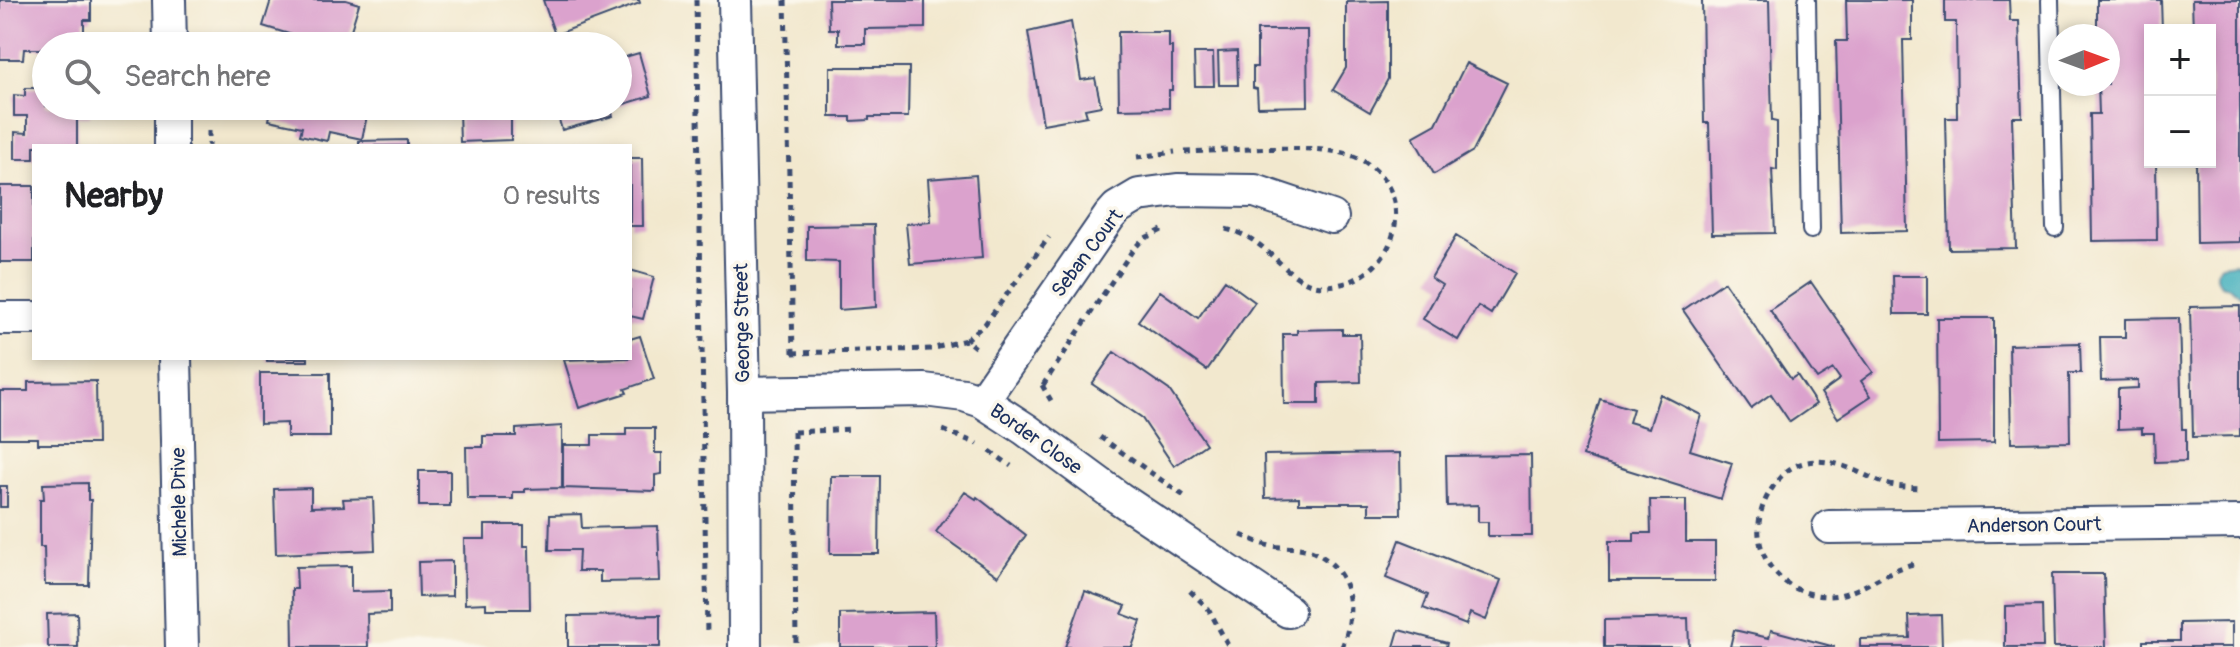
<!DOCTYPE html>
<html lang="en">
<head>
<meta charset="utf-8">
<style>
	body { margin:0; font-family:Pangolin,sans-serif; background:#f6f6f6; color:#202124 }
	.controls { position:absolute; right:24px; top:24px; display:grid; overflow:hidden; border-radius:0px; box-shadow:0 4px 12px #0003 }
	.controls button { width:72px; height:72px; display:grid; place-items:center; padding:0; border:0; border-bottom:2px solid #e0e0e0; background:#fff; color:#202124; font:40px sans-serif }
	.compass { position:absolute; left:2048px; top:24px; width:72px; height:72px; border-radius:50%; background:#fff; box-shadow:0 4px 12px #0003; rotate:89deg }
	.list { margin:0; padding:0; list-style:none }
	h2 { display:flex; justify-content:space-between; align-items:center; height:104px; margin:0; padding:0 32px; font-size:34px }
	h2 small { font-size:26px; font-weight:400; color:#757577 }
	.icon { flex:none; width:44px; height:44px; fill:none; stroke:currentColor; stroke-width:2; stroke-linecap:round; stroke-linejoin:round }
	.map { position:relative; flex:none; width:2240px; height:647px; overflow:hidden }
	.search { position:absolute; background:#fff; box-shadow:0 4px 12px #0003; left:32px; top:32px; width:600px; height:88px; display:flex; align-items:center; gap:20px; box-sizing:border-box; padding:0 28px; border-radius:44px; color:#757577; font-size:30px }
	.panel { position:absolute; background:#fff; box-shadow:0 4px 12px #0003; left:32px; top:144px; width:600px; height:216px; border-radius:0px }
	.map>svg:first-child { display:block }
	.water { fill:#3eadbb; stroke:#2c6e8c; stroke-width:2 }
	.building { fill:#dba2cd }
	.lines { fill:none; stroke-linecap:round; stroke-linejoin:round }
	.service-casing { stroke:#3b4b6f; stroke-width:20 }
	.minor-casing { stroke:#3b4b6f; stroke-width:36 }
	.path { stroke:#3b4b6f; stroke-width:5; stroke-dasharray:6 6; stroke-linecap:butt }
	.service { stroke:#fff; stroke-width:16 }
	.minor { stroke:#fff; stroke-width:32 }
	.labels { text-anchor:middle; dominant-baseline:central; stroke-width:7; stroke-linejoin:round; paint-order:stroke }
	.street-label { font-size:20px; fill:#1b2f5e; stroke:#fbf7ec }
</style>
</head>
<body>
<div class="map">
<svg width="2240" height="647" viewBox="0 0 2240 647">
	<rect width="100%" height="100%" fill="#fbf7ec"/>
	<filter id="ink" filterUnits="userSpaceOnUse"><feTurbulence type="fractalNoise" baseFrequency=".0125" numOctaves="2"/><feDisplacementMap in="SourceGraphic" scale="16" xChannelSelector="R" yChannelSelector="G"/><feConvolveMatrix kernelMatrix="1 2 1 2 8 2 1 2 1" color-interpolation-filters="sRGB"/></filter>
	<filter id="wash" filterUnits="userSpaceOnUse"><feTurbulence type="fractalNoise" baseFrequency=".006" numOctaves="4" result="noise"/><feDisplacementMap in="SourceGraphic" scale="32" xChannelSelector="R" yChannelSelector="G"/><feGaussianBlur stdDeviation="1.8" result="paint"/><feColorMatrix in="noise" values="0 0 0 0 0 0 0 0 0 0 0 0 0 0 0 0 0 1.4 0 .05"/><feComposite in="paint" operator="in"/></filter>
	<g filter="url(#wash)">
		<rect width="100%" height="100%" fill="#f2e8ce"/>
		<path class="water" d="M2235 263 2240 265V296L2230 287 2221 285 2216 277V272L2221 265Z"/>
		<g id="blocks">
			<path class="building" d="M0 0H91V20H84V42H90V46H46V49H24L23 59H0Z
				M271 0H346L359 4 346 46H328L263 26Z
				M543 0H639L640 3 555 35Z
				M828 0H925V28L865 29V44H838V29H829Z
				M1702 0H1769L1772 121 1777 122V170L1772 169 1775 233 1712 234 1709 123H1704Z
				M1846 0H1912V40H1903L1907 231 1841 233 1836 41H1847Z
				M1945 0H2009L2010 21H2019L2022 117H2012L2016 248 1949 249 1946 118H1957L1956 22H1945Z
				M2097 0H2161L2162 30H2150V162H2156L2157 240 2092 241 2090 114H2099L2098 84H2108V36H2097Z
				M2192 0H2240V242L2197 243 2196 162H2210V30H2193Z
				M1388 1V79L1370 112 1333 90 1346 68V2Z
				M1071 22 1081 80 1095 78 1101 106 1085 109 1087 116 1043 124 1028 32Z
				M1257 30H1307L1308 106 1258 107 1257 89 1253 88V67H1257Z
				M1118 32H1169V47H1172V90H1169V108L1119 109Z
				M1237 51 1238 85H1219L1218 52Z
				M639 53 651 96 618 106V59Z
				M1194 53H1213L1214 86H1195Z
				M1466 63 1507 83 1473 151 1434 174 1413 137 1436 124Z
				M830 67H909L908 117H869V120L851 121V117H830Z
				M25 88H46V106H90V117H77V146H34V159H15V132L27 133V116H14V95L25 96Z
				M272 106H369L362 139 329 132 327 141 300 135 302 127 269 120Z
				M555 106H610L613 116 562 130Z
				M459 110H511V140L460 142Z
				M407 140V146H359V141Z
				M630 158H642L643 226H630Z
				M976 175 982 258 910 264 906 224 931 222 928 179Z
				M0 186H34V262H0Z
				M874 225 876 307 839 310V262L807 261V226Z
				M1456 236 1515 273 1491 314 1478 306 1458 340 1423 319 1442 285 1431 278Z
				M630 270 654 277 643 319 630 316Z
				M1893 276H1927V314H1894Z
				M1225 280 1255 302 1207 370 1138 321 1160 291 1198 318Z
				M1724 282 1791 379 1797 375 1816 404 1790 422 1771 394 1751 408 1683 310Z
				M1811 282 1873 372 1861 381 1871 396 1838 418 1821 393 1840 379 1833 369 1817 379 1770 310Z
				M2240 306V436L2193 437 2190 307Z
				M1937 318H1994V442L1938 443Z
				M2179 318 2182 429H2186V461L2155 462 2154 433H2142V428L2118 429V389L2138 388V380L2101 381 2100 337H2125V319Z
				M1342 329V334H1360L1361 382 1319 383V404H1284L1283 334H1297V330Z
				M640 336 654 379 625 389 627 393 579 408 564 360 630 358V339Z
				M2080 343 2081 373H2069L2070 442 2011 443 2009 345Z
				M1114 352 1169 390 1206 444 1174 466 1141 417 1092 384Z
				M267 358H308V361H267Z
				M260 373H330V437H287V423L260 424Z
				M96 381 97 444H38V438H0V391H28V382Z
				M1660 394 1701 415 1690 450 1732 463 1721 499 1583 456 1600 399 1633 409 1629 422 1649 428Z
				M562 426V488L525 489V492H513V499H467L466 447H483V436H516V429Z
				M626 428H655V453H662V474L655 475V491L563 488V445H592V435H626Z
				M1400 453 1401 514H1369V503H1299V497L1265 498 1264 455Z
				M1531 455 1532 536H1488V522H1478V505L1447 506 1446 456Z
				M419 471H450V506H419Z
				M831 476H880L879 554H830Z
				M88 483V500H91L89 585H45L44 547H40V499H44L43 484Z
				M0 486H7V507H0Z
				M311 488V507L344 506 343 499 373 498 375 550 276 554 274 489Z
				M965 492 976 499 977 497 1026 535 998 576 936 532Z
				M1650 500H1686V542H1715V581H1609V541H1634V533H1651Z
				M581 514 582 528 658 526 660 581 600 582V571H578L579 550H549L550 515Z
				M485 525H524V546H529L530 609H486V603L465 604 464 539H485Z
				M1400 540 1501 580 1486 620 1470 613 1466 625 1423 608 1428 595 1386 578Z
				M452 561V596L419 597 418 562Z
				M351 566V592L390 591V613L367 614 368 647H293L292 589H297L296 567Z
				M2052 574H2104L2106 647H2054Z
				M1085 591 1126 606 1122 614 1141 621 1132 647H1065Z
				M2042 605 2043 647H2005V606Z
				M934 612 935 647H840V614Z
				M77 613 78 647H48L47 614Z
				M660 615V647H568V616Z
				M1941 615 1942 647H1860V639L1910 638 1909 616Z
				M1688 618 1689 647H1604V620Z
				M2232 622V647H2143V641H2180V623Z
				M1399 630 1447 643 1446 647H1394Z
				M1734 630 1769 638 1771 630 1835 647H1730Z"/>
		</g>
	</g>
	<g filter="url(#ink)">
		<use href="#blocks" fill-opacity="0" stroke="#3b4b6f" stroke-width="2"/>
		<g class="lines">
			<defs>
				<path id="service" d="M1807 0 1811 230
					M2050 0 2055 228"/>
				<path id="minor" d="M169 0 170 46
					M735 0 744 393 745 647
					M171 106V146
					M0 318H34
					M175 358 182 647
					M744 393 924 390 964 395 982 401 1025 429 1119 498 1288 611
					M982 401 1109 217 1117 208 1139 195 1177 190 1255 191 1332 217
					M1829 527 2240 522"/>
			</defs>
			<use href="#service" class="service-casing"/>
			<use href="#minor" class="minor-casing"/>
			<path class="path" d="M696 0 707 634
				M785 0 793 353 789 357
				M209 131V146
				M1185 152C1226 151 1328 141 1360 159 1425 195 1394 286 1324 286 1295 286 1276 255 1254 241 1244 234 1232 230 1220 228
				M1137 157 1175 152
				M966 340 985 324 1049 237
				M793 353 931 349 966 340 976 348
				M1042 385 1053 404
				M1043 385 1132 251 1143 239 1162 230
				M943 430 978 444
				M794 432 853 429
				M794 432 796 647
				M1100 437 1187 498
				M990 451 1011 466
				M1241 535C1251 539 1261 544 1271 546 1283 548 1296 546 1308 550 1351 565 1358 609 1342 647
				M1913 564C1883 571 1858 596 1828 596 1769 595 1739 534 1773 487 1778 479 1786 470 1795 466 1826 452 1856 472 1883 483 1894 487 1907 487 1919 488
				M1190 591 1208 608 1229 647"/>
			<use href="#service" class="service"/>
			<use href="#minor" class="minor"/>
		</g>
	</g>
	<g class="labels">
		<g class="street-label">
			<text transform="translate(1087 253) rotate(-53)">Seban Court</text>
			<text transform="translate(742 323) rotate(-91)">George Street</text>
			<text transform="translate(1036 439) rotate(35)">Border Close</text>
			<text transform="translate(179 502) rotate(-91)">Michele Drive</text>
			<text transform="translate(2034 525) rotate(-1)">Anderson Court</text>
		</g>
	</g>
</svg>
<div class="controls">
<button>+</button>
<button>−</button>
</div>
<svg class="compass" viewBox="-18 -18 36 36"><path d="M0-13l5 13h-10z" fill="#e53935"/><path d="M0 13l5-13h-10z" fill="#757577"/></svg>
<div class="search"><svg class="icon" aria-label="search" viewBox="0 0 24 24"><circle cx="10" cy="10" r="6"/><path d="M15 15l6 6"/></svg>Search here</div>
<section class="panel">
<h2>Nearby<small>0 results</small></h2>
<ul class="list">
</ul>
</section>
</div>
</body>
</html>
